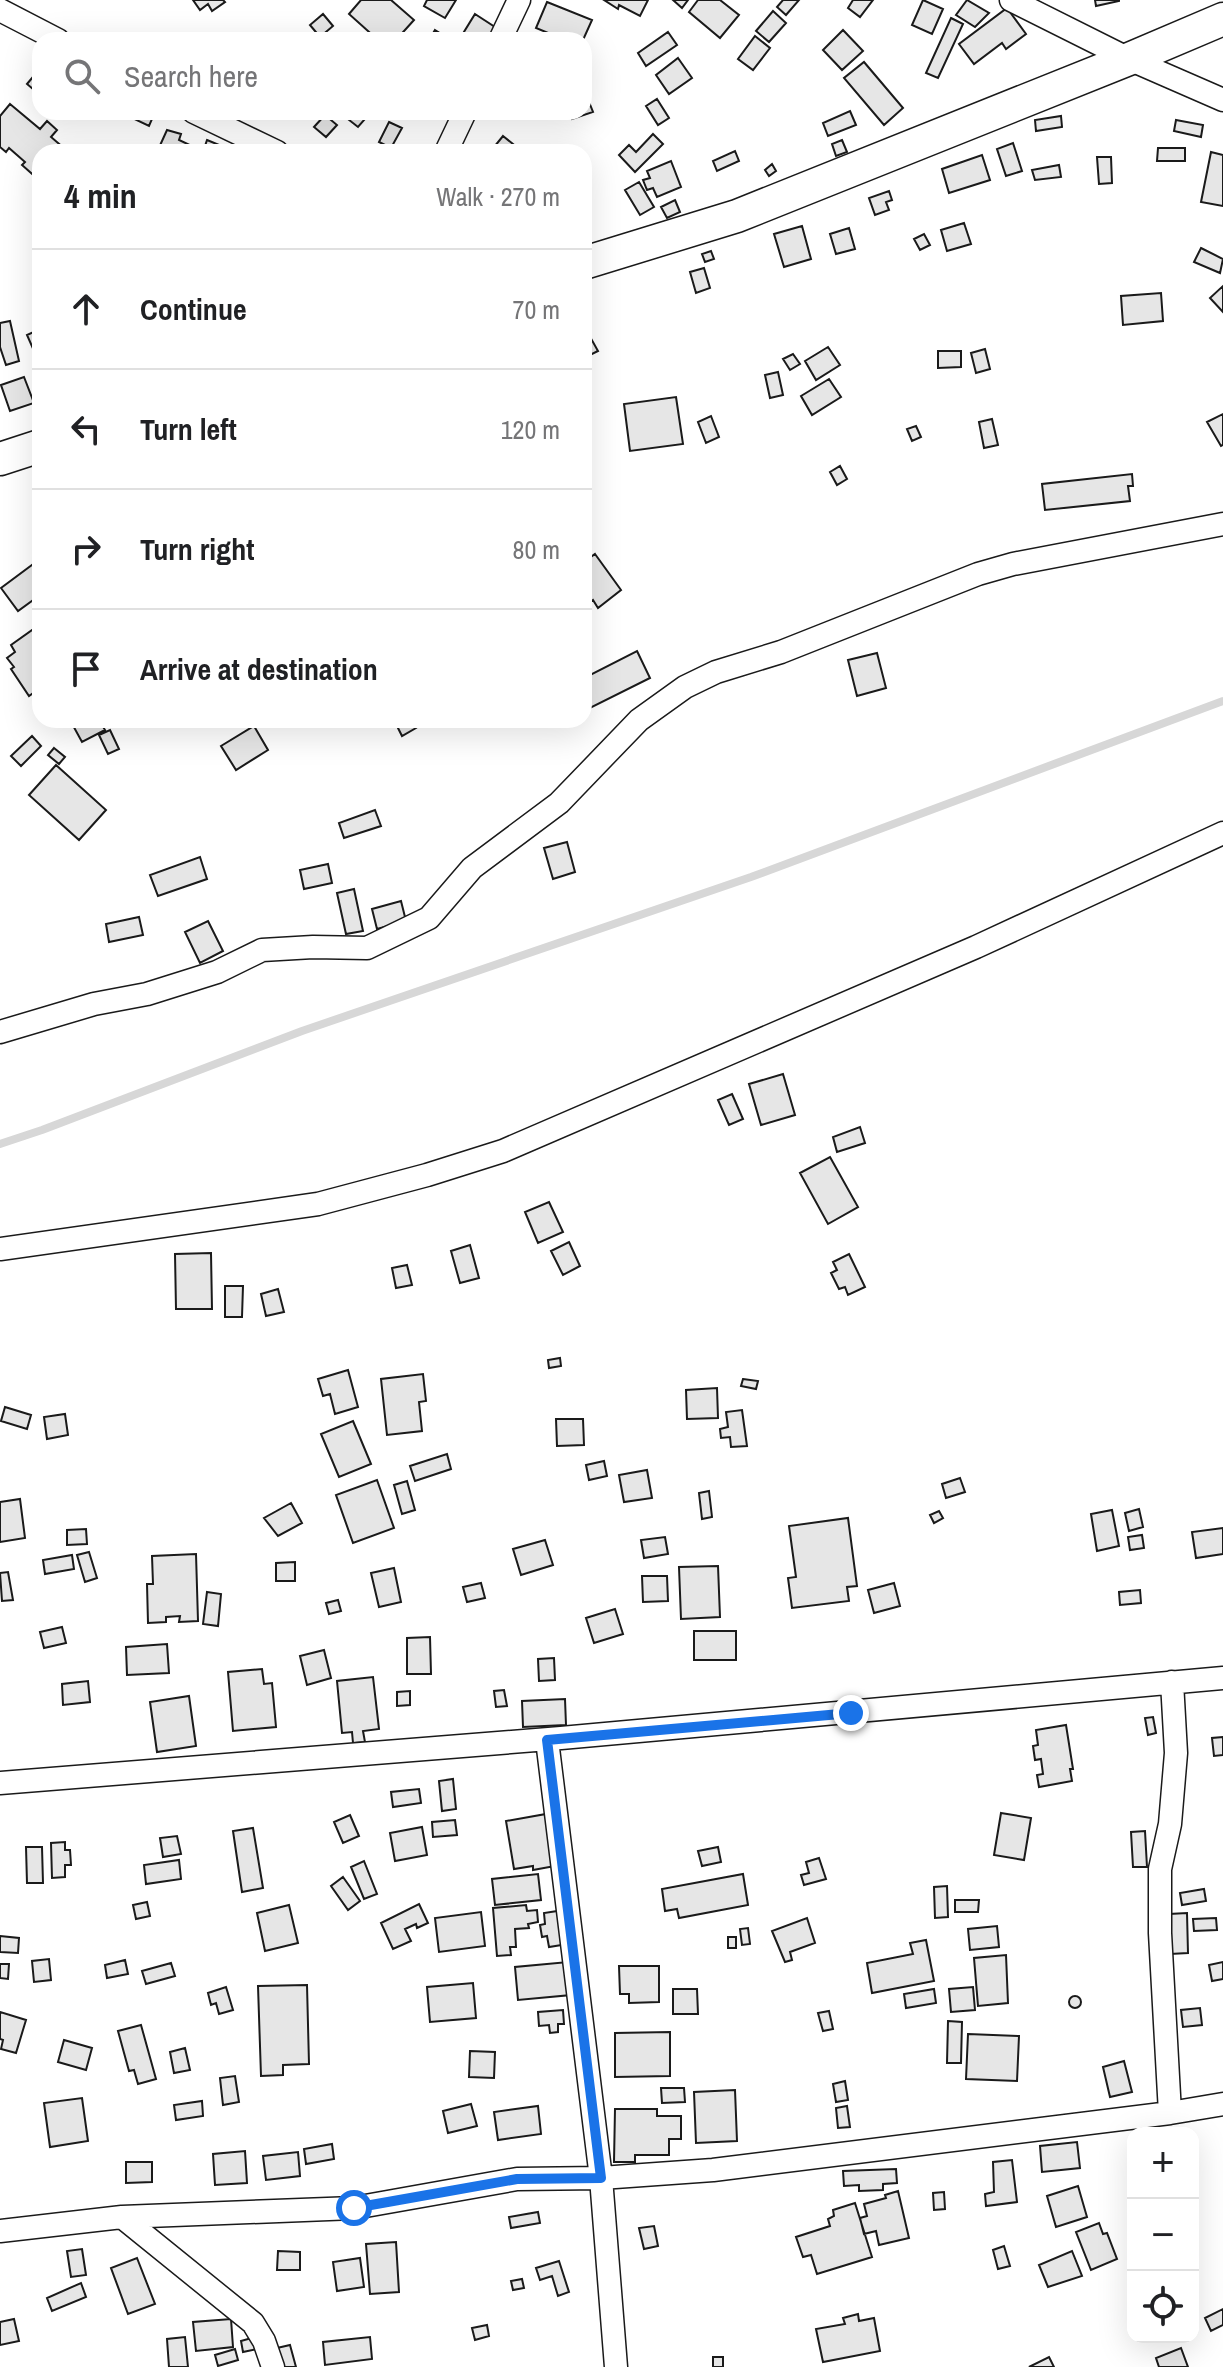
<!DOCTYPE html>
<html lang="en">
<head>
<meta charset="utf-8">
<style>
	body { margin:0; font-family:"Archivo Narrow",sans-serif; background:#f6f6f6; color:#202124 }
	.controls { position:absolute; right:24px; bottom:24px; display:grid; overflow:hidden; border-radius:16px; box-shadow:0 8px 32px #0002 }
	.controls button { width:72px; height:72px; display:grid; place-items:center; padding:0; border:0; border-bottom:2px solid #e0e0e0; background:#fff; color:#202124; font:40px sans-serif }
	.stop { position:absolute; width:24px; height:24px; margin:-18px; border:6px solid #1a73e8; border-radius:50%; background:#fff }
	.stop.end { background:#1a73e8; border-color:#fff; box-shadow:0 2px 8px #0008 }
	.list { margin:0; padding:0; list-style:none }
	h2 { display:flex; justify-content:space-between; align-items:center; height:104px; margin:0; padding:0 32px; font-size:34px }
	h2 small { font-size:26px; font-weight:400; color:#757577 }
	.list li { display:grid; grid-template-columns:52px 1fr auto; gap:24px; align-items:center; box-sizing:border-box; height:120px; padding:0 32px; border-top:2px solid #e0e0e0 }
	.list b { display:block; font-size:30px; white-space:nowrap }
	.list em { font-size:26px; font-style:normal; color:#757577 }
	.icon { flex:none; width:44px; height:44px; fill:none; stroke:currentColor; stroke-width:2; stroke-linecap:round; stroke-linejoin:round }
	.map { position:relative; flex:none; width:1223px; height:2367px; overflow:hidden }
	.search { position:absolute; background:#fff; box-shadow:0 8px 32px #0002; left:32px; top:32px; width:560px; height:88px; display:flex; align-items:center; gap:20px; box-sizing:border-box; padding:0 28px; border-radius:24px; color:#757577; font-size:30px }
	.panel { position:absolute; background:#fff; box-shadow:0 8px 32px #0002; left:32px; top:144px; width:560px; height:584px; border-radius:24px }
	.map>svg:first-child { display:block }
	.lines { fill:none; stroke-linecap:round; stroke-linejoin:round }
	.stream { stroke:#d7d7d7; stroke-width:8 }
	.building { fill:#e6e6e6; stroke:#1a1a1a; stroke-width:2 }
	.street-casing { stroke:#1a1a1a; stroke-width:25 }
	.secondary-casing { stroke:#1a1a1a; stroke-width:35 }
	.street { stroke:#fff; stroke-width:22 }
	.secondary { stroke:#fff; stroke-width:32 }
	.route { stroke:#1a73e8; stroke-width:10 }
</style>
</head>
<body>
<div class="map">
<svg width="1223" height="2367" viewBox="0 0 1223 2367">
	<rect width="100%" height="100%" fill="#fff"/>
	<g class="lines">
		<path class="stream" d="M0 1144 42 1130 302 1031 751 877 1223 701"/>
	</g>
	<path class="building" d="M193 0H223L225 2 212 11 208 4 200 10Z
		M361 0H391L414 20 396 40H378L349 14Z
		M427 0H456L445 18 424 6Z
		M604 0H648L640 16 619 5 618 9Z
		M673 0H688L682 8Z
		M698 0H720L739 15 720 38 689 12Z
		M783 0H799L786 15 777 7Z
		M853 0H873L860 17 848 8Z
		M923 0 943 9 932 34 912 25Z
		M967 0 989 13 975 27 956 15Z
		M1095 0H1119V1L1096 6Z
		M547 2 592 20 583 40H565L536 28Z
		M1007 8 1026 34 1006 49 1002 43 974 64 959 44Z
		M773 11 786 23 769 42 756 31Z
		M323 14 333 26 320 37 310 25Z
		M475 14 498 29 490 40H459Z
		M951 18 963 24 938 78 926 73Z
		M435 30 451 40H429Z
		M843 30 863 51 842 70 823 50Z
		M668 32 677 45 646 66 638 53Z
		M755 36 770 48 753 70 738 59Z
		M678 58 692 78 669 94 656 75Z
		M864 62 903 108 884 125 844 78Z
		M37 72 40 74V95L27 84Z
		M587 97 593 112 572 119 570 112H584V98Z
		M657 99 669 118 658 125 646 106Z
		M10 104 40 129 47 121 57 130 51 137 65 149 63 152H40L39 180 22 165 25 162 9 148 6 152 0 147V116Z
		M850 111 856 125 828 136 823 123Z
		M127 112H155L149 126 126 115Z
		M339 112H356L365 119 358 127Z
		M325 115 337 125 326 137 314 127Z
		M1061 116 1062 127 1036 131 1035 120Z
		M1176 120 1203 125 1201 137 1174 131Z
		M389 122 402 128 391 148 379 142Z
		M167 130 181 134 179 140 194 147 192 152H157Z
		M653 134 663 144 635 172 619 155 629 145 636 152Z
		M503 136 523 152H490Z
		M207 140 229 149 228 152H203Z
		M842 140 847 152 836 156 832 144Z
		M1013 143 1022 171 1006 176 997 149Z
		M1158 148H1185V161H1157Z
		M735 151 739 161 717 171 713 161Z
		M1211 152 1223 155V206L1201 202Z
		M982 155 990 180 949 193 942 169Z
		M1097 157H1111L1112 183 1099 184Z
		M671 161 681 187 657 197 653 188 647 190 643 180 650 178 647 171Z
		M772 164 776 171 769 176 765 170Z
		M1059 165 1061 177 1035 180 1032 170Z
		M639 182 654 207 640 215 625 190Z
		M889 191 892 200 886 202 889 210 875 215 869 198Z
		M675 200 680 212 667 218 661 207Z
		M964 223 971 244 947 251 941 230Z
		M802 226 811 259 784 267 774 234Z
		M849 228 855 249 836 254 830 234Z
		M924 234 930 245 920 250 914 239Z
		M1201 248 1223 259 1220 273 1194 262Z
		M711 251 714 259 705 262 702 254Z
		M704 268 710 288 696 293 690 272Z
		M1223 286V312L1210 298Z
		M1161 293 1163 321 1123 325 1121 296Z
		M10 321 19 361 6 365 0 347V323Z
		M584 326 598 351 584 358Z
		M40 329V359L38 360 27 335Z
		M828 347 840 365 816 380 805 361Z
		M985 349 990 369 976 373 971 353Z
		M938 351H961V367L938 368Z
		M793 354 800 364 790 370 783 359Z
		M778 372 783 395 770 398 765 375Z
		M24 377 34 403 10 411 1 385Z
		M829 379 841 397 812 415 801 396Z
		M676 397 683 444 630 451 624 404Z
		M1223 414V445L1221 446 1207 422Z
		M711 416 719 437 706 443 698 422Z
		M992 419 998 445 984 448 979 422Z
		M916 426 921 437 912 441 907 429Z
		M840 466 847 479 837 485 830 472Z
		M1132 474 1133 486H1128L1130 501 1045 510 1042 484Z
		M595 554 621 590 598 608 593 600 586 606 584 603V562Z
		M40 559V595L18 611 1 588Z
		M35 628 40 635V688L29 696 11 669 14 667 7 658 15 652 11 645Z
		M637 651 650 678 584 711V678Z
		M877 653 886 688 857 696 848 660Z
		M70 720H99L105 730 82 742Z
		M394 720H411L416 728 402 736Z
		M254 726 268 750 236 770 221 746Z
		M110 730 119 749 108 754 99 735Z
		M32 736 41 746 21 766 11 756Z
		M54 748 65 757 59 764 48 755Z
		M56 765 106 810 79 840 29 795Z
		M375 810 381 826 344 838 339 823Z
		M567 842 575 872 553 879 544 848Z
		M200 857 207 879 158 896 150 875Z
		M328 864 332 883 304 889 300 870Z
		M354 889 363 931 346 934 337 893Z
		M401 901 406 921 377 929 372 909Z
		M139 917 143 935 109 942 106 924Z
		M208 921 223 951 200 963 185 932Z
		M783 1074 795 1115 761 1125 749 1084Z
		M732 1094 743 1119 729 1125 718 1100Z
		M860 1127 865 1143 837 1152 833 1137Z
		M830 1157 858 1207 828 1224 800 1173Z
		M549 1202 563 1232 538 1243 525 1212Z
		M569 1242 580 1266 563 1275 551 1251Z
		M470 1245 479 1278 460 1283 451 1251Z
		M211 1253 212 1309H176L175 1254Z
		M849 1254 865 1287 848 1295 845 1287 839 1289 831 1273 837 1270 833 1262Z
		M407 1265 412 1285 396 1288 392 1268Z
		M225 1286H243L242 1317H225Z
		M278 1289 284 1312 266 1316 261 1294Z
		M560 1358 561 1366 549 1368 548 1360Z
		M348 1370 358 1407 335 1414 330 1394 323 1396 318 1379Z
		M423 1374 426 1401 419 1402 422 1431 387 1435 381 1379Z
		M743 1379 758 1381 756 1389 741 1386Z
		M717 1388 718 1418 687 1419 686 1390Z
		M5 1407 31 1415 27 1429 1 1421Z
		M742 1410 747 1446 731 1447 730 1437 721 1438 720 1429 728 1427 726 1412Z
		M65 1414 68 1435 47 1439 44 1417Z
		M556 1419H583L584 1445 557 1446Z
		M353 1421 371 1464 339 1477 321 1434Z
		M447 1454 451 1469 415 1481 410 1466Z
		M604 1461 607 1476 589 1480 586 1465Z
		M647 1470 652 1498 624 1502 619 1475Z
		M960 1478 965 1492 946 1498 942 1484Z
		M377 1480 394 1528 353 1543 336 1495Z
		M407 1481 415 1510 402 1514 394 1485Z
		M709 1491 712 1517 702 1519 699 1493Z
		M20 1499 25 1538 0 1542V1502Z
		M291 1503 302 1523 278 1536 264 1518Z
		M1139 1509 1143 1527 1129 1531 1125 1513Z
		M1112 1510 1119 1546 1097 1551 1091 1514Z
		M939 1511 943 1518 934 1523 930 1515Z
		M848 1518 857 1586 847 1587 849 1601 792 1608 788 1578 796 1577 789 1526Z
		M1223 1528V1554L1196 1558 1192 1532Z
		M86 1529 87 1544 67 1545V1530Z
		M1142 1535 1144 1548 1130 1550 1128 1537Z
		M665 1537 668 1554 644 1558 641 1540Z
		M545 1540 553 1565 521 1575 513 1549Z
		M89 1552 97 1578 85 1582 77 1555Z
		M196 1554 198 1621 179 1622 180 1616 166 1617V1622L148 1623 147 1584H153L152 1556Z
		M72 1555 74 1569 45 1574 43 1560Z
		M295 1562V1581H276V1563Z
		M718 1566 720 1617 681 1619 679 1567Z
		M394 1568 401 1602 379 1607 371 1573Z
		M8 1572 13 1600 2 1601 0 1573Z
		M642 1576H667L668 1601 643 1602Z
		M481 1583 485 1598 467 1602 463 1587Z
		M894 1583 900 1606 874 1613 868 1590Z
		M1140 1590 1141 1603 1120 1605 1119 1592Z
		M207 1592 221 1594 218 1626 203 1624Z
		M338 1600 341 1611 329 1614 326 1603Z
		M615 1609 623 1634 594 1643 586 1618Z
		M62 1627 66 1643 44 1648 40 1632Z
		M694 1631H736V1660H694Z
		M430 1637 431 1674H407V1638Z
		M167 1644 169 1673 127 1675 126 1647Z
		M324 1650 331 1678 307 1685 300 1656Z
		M554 1658 555 1680 539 1681 538 1659Z
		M262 1669 264 1684 272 1683 276 1727 233 1731 228 1672Z
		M373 1677 379 1729 363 1731 365 1742 353 1743 352 1732 342 1733 337 1681Z
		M88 1681 90 1702 63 1705 62 1684Z
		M504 1690 507 1706 496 1707 494 1691Z
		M410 1691V1705L397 1706V1692Z
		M189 1696 196 1746 157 1752 150 1702Z
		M565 1699 566 1725 523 1727 522 1701Z
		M1153 1717 1156 1733 1148 1735 1145 1718Z
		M1066 1725 1073 1769H1070L1072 1781 1039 1787 1037 1775 1043 1774 1041 1759 1035 1760 1033 1746 1038 1745 1036 1730Z
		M1223 1737V1755L1214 1756 1212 1738Z
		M453 1779 456 1809 442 1811 439 1781Z
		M419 1789 421 1803 393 1807 391 1792Z
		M1001 1813 1031 1818 1024 1860 994 1855Z
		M546 1814 555 1866 533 1870V1866L514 1869 506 1821Z
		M350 1815 359 1836 343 1843 334 1822Z
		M455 1820 457 1835 433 1837 432 1822Z
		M422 1827 427 1855 395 1861 390 1833Z
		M253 1828 263 1888 242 1892 233 1831Z
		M1145 1831 1147 1867H1133L1131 1832Z
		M177 1836 181 1854 163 1857 160 1838Z
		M65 1842V1850H70L71 1865H65V1877L52 1878 51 1843Z
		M26 1847H42L43 1883H27Z
		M718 1847 721 1862 702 1866 698 1851Z
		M819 1858 826 1879 804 1885 801 1875 809 1873 806 1862Z
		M179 1860 181 1879 146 1884 144 1865Z
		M364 1861 377 1894 364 1899 351 1867Z
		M538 1874 541 1900 495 1905 492 1879Z
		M743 1874 748 1905 679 1918 677 1909 665 1911 662 1889Z
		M343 1877 360 1901 348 1910 331 1886Z
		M947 1886 948 1917 935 1918 934 1887Z
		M1204 1889 1206 1901 1182 1905 1180 1893Z
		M955 1900H979L978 1912H955Z
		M147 1902 150 1916 136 1919 133 1905Z
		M419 1904 428 1923 417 1928 416 1924 405 1929 411 1941 393 1949 381 1923Z
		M289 1905 298 1943 265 1951 257 1913Z
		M526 1905 527 1911 537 1910 538 1922 528 1924 529 1928 515 1929 516 1947H510L511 1955 497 1956 493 1908Z
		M564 1910 568 1944 549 1947 547 1936 542 1937 540 1925 545 1924 544 1913Z
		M481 1912 485 1946 439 1952 435 1918Z
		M1187 1913 1188 1953 1170 1954 1169 1914Z
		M807 1918 815 1943 790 1952 792 1960 785 1962 772 1931Z
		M1216 1918 1217 1930 1194 1931 1193 1919Z
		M997 1926 999 1947 970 1950 968 1929Z
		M748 1928 750 1944 742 1945 740 1929Z
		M0 1936 19 1938 18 1953 0 1952Z
		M728 1937H736V1948H728Z
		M926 1940 934 1981 872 1993 867 1963 913 1954 910 1943Z
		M1006 1955 1008 2003 978 2006 974 1958Z
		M49 1959 51 1980 34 1982 32 1961Z
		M125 1960 128 1974 107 1978 105 1965Z
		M568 1962 571 1995 518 2000 515 1967Z
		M1223 1962V1979L1212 1981 1209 1965Z
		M171 1963 175 1976 146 1984 142 1971Z
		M0 1964H9L8 1979 0 1978Z
		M619 1966H659V2002L629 2003V1994H620Z
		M473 1983 476 2018 430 2022 427 1987Z
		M307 1985 309 2064 283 2065V2075L261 2076 258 1986Z
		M226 1987 233 2010 219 2014 216 2003 211 2005 208 1993Z
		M973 1987 975 2010 951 2012 949 1989Z
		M673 1989H697L698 2014H673Z
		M934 1989 936 2003 906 2008 904 1994Z
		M1069 2002a6 6 0 1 1 12 0a6 6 0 1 1-12 0Z
		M1200 2008 1202 2025 1183 2027 1181 2010Z
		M563 2010 564 2024H558V2032L550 2033 549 2025 539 2026 538 2012Z
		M829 2011 833 2029 823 2031 818 2013Z
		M0 2012 26 2020 16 2053 1 2049 3 2040 0 2039Z
		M948 2021 962 2022 961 2063H947Z
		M141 2025 156 2079 138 2084 134 2070 129 2071 118 2031Z
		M670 2032V2076L615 2077V2033Z
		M968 2034 1019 2036 1017 2081 966 2079Z
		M64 2040 92 2048 86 2070 58 2062Z
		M185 2048 190 2070 174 2073 170 2052Z
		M470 2051 495 2052 494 2078 469 2077Z
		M1124 2061 1132 2092 1110 2097 1103 2067Z
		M235 2076 239 2102 223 2105 220 2078Z
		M845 2081 848 2100 836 2102 833 2084Z
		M661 2088H684L685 2102 662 2103Z
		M735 2090 737 2141 696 2143 694 2092Z
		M82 2098 88 2141 50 2147 44 2103Z
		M202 2101 203 2116 176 2120 174 2105Z
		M471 2104 477 2126 448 2133 443 2111Z
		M538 2106 541 2134 498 2140 494 2112Z
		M847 2106 850 2127 838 2128 836 2108Z
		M615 2109H657V2116H681V2139H669V2155H635V2162H614Z
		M1077 2142 1080 2168 1042 2172 1040 2146Z
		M332 2144 334 2159 306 2164 304 2149Z
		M245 2151 247 2183 215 2185 213 2154Z
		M298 2152 300 2176 266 2180 263 2156Z
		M1012 2160 1017 2202 986 2206 985 2194 994 2192 993 2162Z
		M126 2162H152V2182L126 2183Z
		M896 2169 897 2183 883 2184V2190L859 2191V2185L844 2186 843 2171Z
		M1078 2186 1087 2217 1056 2227 1047 2196Z
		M898 2191 909 2238 879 2245 876 2231 864 2234 860 2218 867 2216 864 2204 886 2198 885 2195Z
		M944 2192 945 2209 934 2210 933 2193Z
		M855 2203 872 2257 817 2274 811 2255 803 2257 796 2237 830 2226 828 2219 834 2216 833 2210Z
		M538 2212 540 2223 511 2228 509 2217Z
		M1099 2223 1103 2234 1107 2233 1117 2259 1091 2270 1076 2232Z
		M654 2226 658 2246 644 2249 639 2228Z
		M396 2242 399 2292 370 2294 366 2244Z
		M1004 2246 1010 2266 998 2269 993 2250Z
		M82 2249 86 2275 71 2277 67 2251Z
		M278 2251 300 2252V2270H277Z
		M1072 2251 1082 2276 1048 2287 1039 2265Z
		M137 2258 155 2304 128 2314 111 2268Z
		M360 2258 364 2287 337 2291 333 2262Z
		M559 2261 569 2292 558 2296 552 2276 540 2280 536 2268Z
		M522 2279 524 2288 513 2290 511 2281Z
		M81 2283 86 2297 52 2311 47 2298Z
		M1223 2309V2325L1211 2331 1205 2318Z
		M858 2314 859 2321 874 2318 880 2351 823 2362 816 2329 845 2324 843 2318Z
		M14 2319 19 2341 0 2345V2322Z
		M231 2319 233 2347 196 2351 193 2322Z
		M487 2325 489 2336 475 2340 472 2328Z
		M259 2336 262 2348 243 2352 241 2341Z
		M185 2337 188 2367H169L167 2339Z
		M370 2337 372 2359 325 2365 323 2342Z
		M290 2345 296 2367H283L277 2348Z
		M1181 2348 1188 2367H1159L1156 2358Z
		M235 2349 238 2360 218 2366 215 2355Z
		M713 2357H723V2367H713Z
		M1049 2357 1054 2367H1029Z"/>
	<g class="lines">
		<defs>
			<path id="street" d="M1011 0 1129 59 1223 100
				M0 10 58 40
				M500 40 519 0
				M194 112 277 152
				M446 152 465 112
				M0 1032 94 1004 147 994 217 972 262 950 313 947 367 948 429 918 472 868 559 803 639 720 685 687 716 672 781 652 978 574 1013 564 1223 524
				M0 1249 318 1204 427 1175 503 1151 976 947 1223 833
				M547 1740 601 2178 616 2367
				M0 1783 561 1738 1223 1678
				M1170 2113 1160 1933V1869L1170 1824 1176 1753 1172 1682
				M122 2217 253 2323 264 2341 273 2367
				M0 2231 122 2217 354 2208 517 2179 601 2178 713 2170 1170 2113 1223 2104"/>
			<path id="secondary" d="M584 263 737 216 1129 59 1223 19
				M0 459 40 446"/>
		</defs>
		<use href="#street" class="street-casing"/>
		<use href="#secondary" class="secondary-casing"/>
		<use href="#street" class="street"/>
		<use href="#secondary" class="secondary"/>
	</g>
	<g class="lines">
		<path class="route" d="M354 2208 517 2179 601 2178 547 1740 851 1713"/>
	</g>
</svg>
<div class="controls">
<button>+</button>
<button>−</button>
<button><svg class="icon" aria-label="locate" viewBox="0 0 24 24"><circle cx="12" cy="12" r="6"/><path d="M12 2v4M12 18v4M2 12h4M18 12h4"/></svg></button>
</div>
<div class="stop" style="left:354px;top:2208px"></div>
<div class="stop end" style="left:851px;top:1713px"></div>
<div class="search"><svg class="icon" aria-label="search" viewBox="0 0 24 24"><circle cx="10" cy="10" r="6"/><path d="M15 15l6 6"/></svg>Search here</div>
<section class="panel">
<h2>4 min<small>Walk · 270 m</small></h2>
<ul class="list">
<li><svg class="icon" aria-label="ahead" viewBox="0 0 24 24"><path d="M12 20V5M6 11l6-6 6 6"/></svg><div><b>Continue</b></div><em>70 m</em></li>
<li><svg class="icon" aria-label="left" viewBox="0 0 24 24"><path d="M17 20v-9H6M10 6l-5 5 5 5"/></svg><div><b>Turn left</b></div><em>120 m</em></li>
<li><svg class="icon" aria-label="right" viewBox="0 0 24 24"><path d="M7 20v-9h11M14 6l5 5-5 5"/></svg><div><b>Turn right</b></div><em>80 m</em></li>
<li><svg class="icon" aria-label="arrive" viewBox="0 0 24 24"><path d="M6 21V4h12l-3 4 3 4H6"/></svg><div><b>Arrive at destination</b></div></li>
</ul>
</section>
</div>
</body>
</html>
